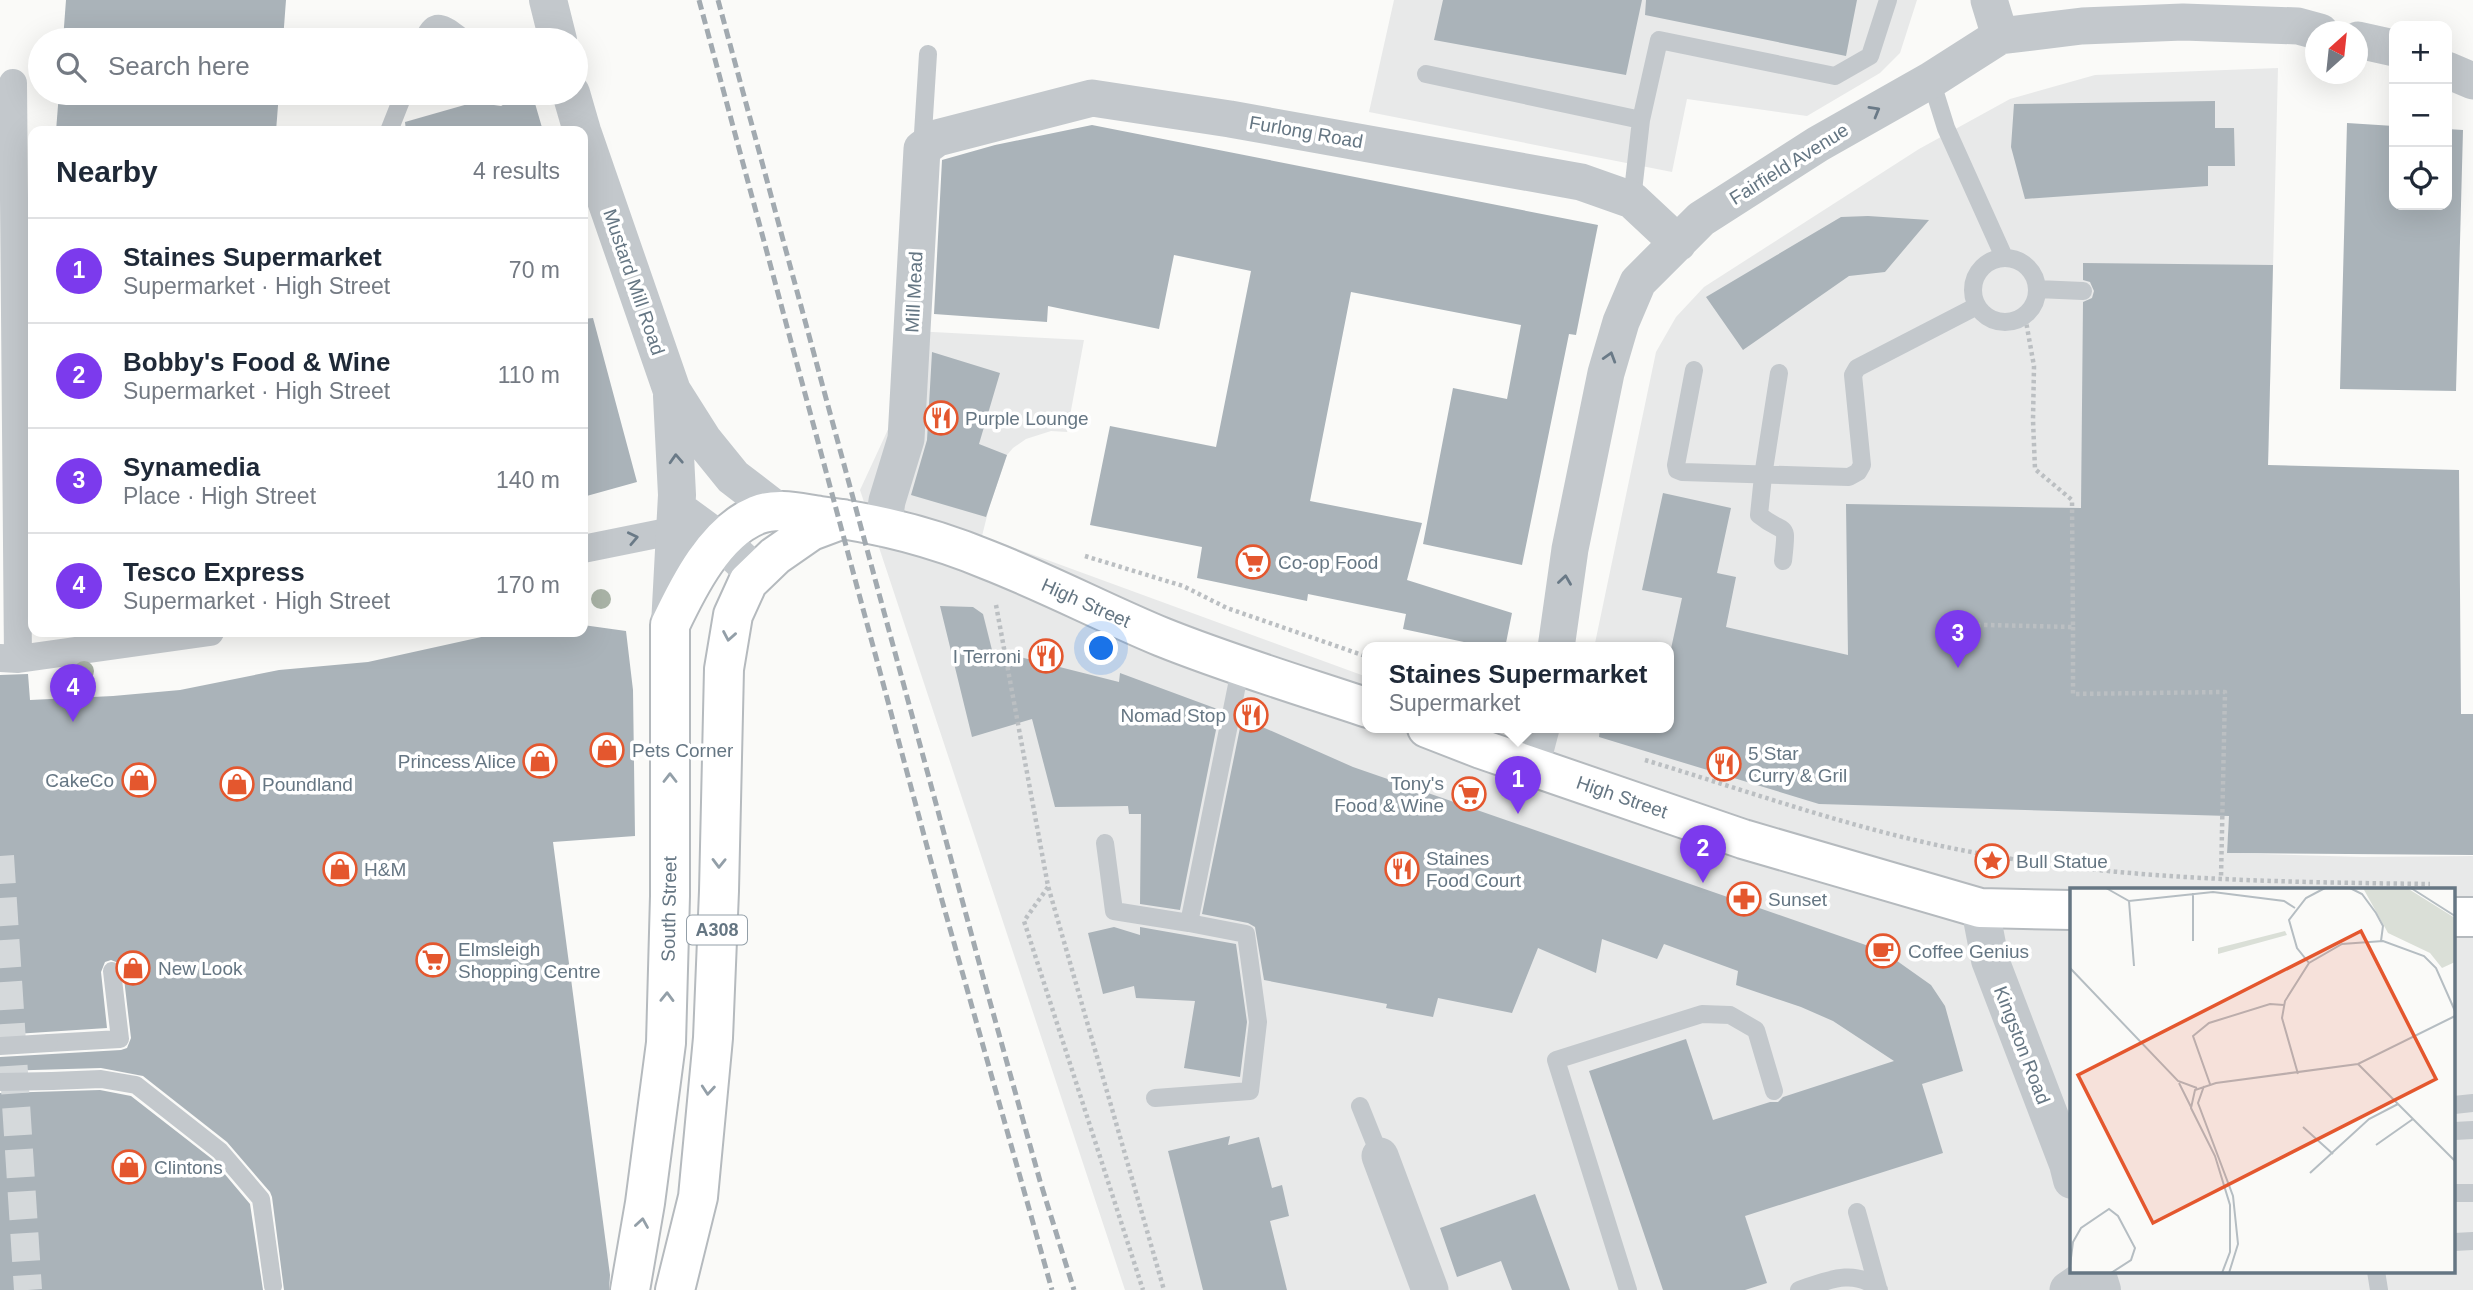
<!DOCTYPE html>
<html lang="en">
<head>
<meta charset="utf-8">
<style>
	body { margin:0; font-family:Arial,sans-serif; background:#f2f2f3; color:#1f2937 }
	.controls { position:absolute; right:21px; top:21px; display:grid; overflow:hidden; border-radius:14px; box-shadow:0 7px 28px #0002 }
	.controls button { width:63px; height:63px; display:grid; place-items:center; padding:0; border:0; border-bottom:2px solid #e0e1e3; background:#fff; color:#1f2937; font:35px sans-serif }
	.compass { position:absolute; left:2305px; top:21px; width:63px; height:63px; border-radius:50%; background:#fff; box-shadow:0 7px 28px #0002; rotate:27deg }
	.you { position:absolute; left:1102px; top:649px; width:24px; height:24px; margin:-18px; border:5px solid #fff; border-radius:50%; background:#1a73e8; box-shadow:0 0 0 10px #1a73e833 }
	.badge { display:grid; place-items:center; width:46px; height:46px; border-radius:50%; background:#7c3aed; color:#fff; font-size:23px; font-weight:700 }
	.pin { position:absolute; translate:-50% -58px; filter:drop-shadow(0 2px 4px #0008) }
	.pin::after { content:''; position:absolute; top:37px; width:24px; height:21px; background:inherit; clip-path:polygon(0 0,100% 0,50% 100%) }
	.popup { position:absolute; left:1362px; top:642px; width:312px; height:91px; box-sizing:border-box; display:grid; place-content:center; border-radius:14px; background:#fff; filter:drop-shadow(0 2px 5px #0005); font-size:23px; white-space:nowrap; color:#747a83 }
	.popup b { font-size:26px; color:#1f2937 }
	.popup::after { content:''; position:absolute; left:50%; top:100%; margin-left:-14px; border:14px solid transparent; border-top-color:#fff }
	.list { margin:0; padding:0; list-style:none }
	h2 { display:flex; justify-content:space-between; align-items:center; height:91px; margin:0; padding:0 28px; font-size:30px }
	h2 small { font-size:23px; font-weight:400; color:#747a83 }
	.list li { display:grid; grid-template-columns:46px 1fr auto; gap:21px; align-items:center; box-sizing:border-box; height:105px; padding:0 28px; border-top:2px solid #e0e1e3 }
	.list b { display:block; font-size:26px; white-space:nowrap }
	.list p { margin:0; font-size:23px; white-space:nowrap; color:#747a83 }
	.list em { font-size:23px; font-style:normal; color:#747a83 }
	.icon { flex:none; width:38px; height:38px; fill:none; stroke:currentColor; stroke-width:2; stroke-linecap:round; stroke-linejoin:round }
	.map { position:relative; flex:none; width:2473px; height:1290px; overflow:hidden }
	.search { position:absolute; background:#fff; box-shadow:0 7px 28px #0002; left:28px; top:28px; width:560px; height:77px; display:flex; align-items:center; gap:18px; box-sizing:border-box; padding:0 24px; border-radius:38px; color:#747a83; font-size:26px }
	.panel { position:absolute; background:#fff; box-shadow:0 7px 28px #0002; left:28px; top:126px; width:560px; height:511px; border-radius:14px }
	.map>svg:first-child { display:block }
	.built { fill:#e8e9e9; fill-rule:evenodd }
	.building { fill:#aab3b9 }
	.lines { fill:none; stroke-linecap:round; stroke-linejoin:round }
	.pedestrian-tunnel { stroke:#d5d9db; stroke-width:28; stroke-dasharray:28 14; stroke-linecap:butt }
	.primary-casing { stroke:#b5babe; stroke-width:42 }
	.path { stroke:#bbbfc2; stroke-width:4.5; stroke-dasharray:3.5 3.5; stroke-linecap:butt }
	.service { stroke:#c3c8cc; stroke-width:18 }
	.pedestrian { stroke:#c3c8cc; stroke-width:28 }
	.minor { stroke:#c3c8cc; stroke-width:37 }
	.tertiary { stroke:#c3c8cc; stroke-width:38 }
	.primary { stroke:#fff; stroke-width:38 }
	.rail { stroke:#a2aab0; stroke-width:5; stroke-dasharray:10 5; stroke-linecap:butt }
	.service-bridge { stroke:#c3c8cc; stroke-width:18 }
	.tree { fill:#aab4a7 }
	.oneway { stroke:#6a7a87 }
	.oneway2 { stroke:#939fa8 }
	.labels { text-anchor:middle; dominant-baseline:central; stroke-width:7; stroke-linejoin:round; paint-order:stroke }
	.shield { fill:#fff; stroke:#939fa8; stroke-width:2 }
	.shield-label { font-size:18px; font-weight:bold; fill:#657683 }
	.street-label { font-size:19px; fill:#657683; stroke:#fff }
	.poi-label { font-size:19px; fill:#657683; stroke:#fff; text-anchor:start }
	.inset-road { fill:none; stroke:#b5bdc2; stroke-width:2 }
	.view { fill:#e4572e; fill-opacity:0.15; stroke:#e4572e; stroke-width:3.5 }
	.inset-edge { fill:none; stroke:#657683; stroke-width:3.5 }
</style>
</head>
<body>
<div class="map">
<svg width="2473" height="1290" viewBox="0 0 2473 1290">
	<rect width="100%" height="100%" fill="#fafaf8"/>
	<path class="built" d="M1394 0H1917L1900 53 1880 73 1807 116 1687 99 1672 172 1369 112Z
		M2278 68 2263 670 2236 711 2227 853 2362 857 2473 856V1290H1125L860 490 897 410 895 330 1084 340 1067 432 1051 431 1026 439 1013 448 1007 455 989 508 982 536 1367 677 1368 728 1577 730V728H1668V648H1594L1656 352 1676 317 1704 287 1919 149 2010 99 2095 75ZM2072 889H2454V1271H2072Z"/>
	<path class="building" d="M66 0H286L283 40H63Z
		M1443 0H1642L1626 75 1434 40Z
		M1646 0H1857L1846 56 1645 15Z
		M59 93H279L276 131H56Z
		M512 93H532L543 131H406L405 122 489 98 494 105 501 106 510 101Z
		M2215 101V128H2234L2235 166H2208V186L2025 199 2011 147 2014 104Z
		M2347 123 2394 126V205H2447V129L2463 130 2456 391 2340 389Z
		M1092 125 1598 225 1576 335 1569 334 1522 565 1423 544 1453 388 1507 399 1521 325 1351 292 1310 501 1422 523 1407 580 1512 613 1505 648H1492L1403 629 1406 614 1308 594 1307 601 1197 578 1202 547 1090 525 1110 426 1216 447 1251 271 1174 255 1159 329 1048 306 1047 322 934 314 942 160 995 145Z
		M1868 216 1929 220 1885 272 1849 276 1743 350 1706 297 1841 217Z
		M2083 263 2273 265 2268 465 2459 470 2461 714H2473V855L2227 853 2229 816 1819 804 1599 737 1600 728H1669V658L1682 598 1642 590 1663 493 1731 508 1717 573 1736 577 1726 627 1848 655 1846 504 2081 508 2083 302 2092 298 2094 291 2090 282 2083 280Z
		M593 318 637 482 583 497V319Z
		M932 352 1000 373 979 444 1007 455 986 517 911 495 927 440Z
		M940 606 973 607 983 614 992 650 1119 682 1120 673 1220 710 1180 910 1140 904 1141 814H1129L1128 806 1055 807 1032 719 972 737Z
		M583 625 626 631 633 690 635 836 553 842 610 1275 609 1290H284L272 1197 270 1192 227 1142 143 1076 101 1068 0 1071V1057L121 1050 127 1048 131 1038 123 970 121 964 111 960 105 962 101 972 107 1028 0 1035V675L28 674 30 700 113 696 180 690 279 670 368 662 495 634 583 632Z
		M1242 718 1353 767 1883 951 1931 985 1945 1006 1963 1071 1922 1084 1943 1153 1745 1216 1767 1283 1745 1290H1663L1589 1071 1686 1039 1713 1120 1770 1102H1778L1783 1097 1894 1061 1833 1021 1801 1007 1736 985 1738 971 1664 944 1657 959 1602 939 1596 973 1538 948 1512 1013 1438 998 1433 1017 1386 1008 1387 1004 1264 980 1255 927 1248 923 1202 914Z
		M1114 927 1140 935V927L1236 944 1247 1022 1240 1077 1184 1068 1195 1001 1136 998 1134 986 1103 994 1088 933Z
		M100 1090 131 1096 212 1159 250 1204 263 1290H0V1093Z
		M1230 1136 1228 1145 1259 1137 1272 1188 1282 1185 1289 1216 1270 1221 1287 1290H1203L1168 1151Z
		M1535 1194 1570 1290H1512L1501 1261 1457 1277 1440 1228Z"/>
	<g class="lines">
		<path class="pedestrian-tunnel" d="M0 856 28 1290"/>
		<defs>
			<path id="primary" d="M1427 728 1481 749 1743 839 1980 908 2072 910
				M2454 917H2473
				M630 1290 645 1203 666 1043 670 896V625C688 587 715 532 757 515 777 507 799 513 820 516 877 523 935 538 988 560 1047 583 1104 613 1162 637 1229 664 1299 685 1368 708
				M675 1290 698 1197 713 1038 719 891 724 669 733 615 748 582 775 556 811 531 843 519"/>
		</defs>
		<use href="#primary" class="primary-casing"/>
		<path class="path" d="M1085 556 1183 586 1227 608 1368 657
			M996 605 1048 886 1164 1290
			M1942 624 2073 627 2072 500 2035 469 2033 420 2034 366 2025 316
			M2073 627V694L2225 692 2221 877
			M1645 760C1748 791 1850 828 1956 849 2110 880 2273 882 2430 884
			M1048 887 1024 921 1143 1290"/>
		<path class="service" d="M423 40C434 11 449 27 466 40
			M1426 74 1641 120 1632 200
			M1931 80 1946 128 2004 257
			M500 95 501 93
			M1641 120 1659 40 1835 76 1870 56 1888 0
			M389 131 404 93
			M922 149 928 54
			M1973 290a32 32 0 1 1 64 0a32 32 0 1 1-64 0Z
			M2037 289 2083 291
			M1694 370 1676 465 1677 470 1682 472 1849 477 1858 472 1862 465 1853 375 1857 368 1977 306
			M1779 373 1763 476 1759 515C1786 537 1788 518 1783 561
			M1105 843 1114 911 1189 923
			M49 1043 120 1039 112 971
			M52 1081 101 1079 136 1085 220 1151 261 1199 273 1286
			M1155 1098 1250 1091 1258 1022 1246 934 1189 923 1241 665
			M2454 1105 2473 1103
			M1360 1106 1380 1156
			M2454 1131 2473 1130
			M2454 1193H2473
			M1857 1212 1878 1288
			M2454 1242 2473 1241
			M2376 1271 2379 1290
			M1628 1290 1556 1060 1702 1014 1730 1015 1756 1030 1774 1091
			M1799 1290C1826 1281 1856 1267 1879 1290"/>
		<path class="pedestrian" d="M13 83 18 659
			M583 549 677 530
			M0 658 18 659 210 632"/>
		<path class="minor" d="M1989 0 2000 36
			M2358 40 2394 48
			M2447 70 2473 81
			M883 528 887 501 906 439 922 149 937 138 1092 98 1230 119 1581 182 1632 200 1678 243
			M1556 648 1570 549 1606 373 1621 322 1638 282 1701 219 1818 144 1931 80 2000 36 2082 26 2183 22 2298 26 2320 32
			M1531 766 1541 728
			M1380 1156 1430 1290
			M2068 1290 2095 1271"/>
		<path class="tertiary" d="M548 0 558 40
			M571 93 582 131
			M583 134 672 391 703 440 733 477 776 510
			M677 509 722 542 755 573
			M670 625 677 495 672 396
			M1980 908 1990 960 2068 1164 2072 1180
			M2096 1271 2102 1290"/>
		<use href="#primary" class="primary"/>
		<path class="rail" d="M699 0 932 865 1052 1290
			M718 0 980 966 1040 1181 1074 1290"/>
		<path class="service-bridge" d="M0 1046 49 1043
			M0 1082 52 1081"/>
	</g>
	<g class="tree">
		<circle cx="601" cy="599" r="10"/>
		<circle cx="84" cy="671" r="10"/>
	</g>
	<defs><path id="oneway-chevron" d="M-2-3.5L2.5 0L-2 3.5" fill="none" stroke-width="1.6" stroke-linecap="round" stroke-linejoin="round" transform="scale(1.75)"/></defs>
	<g class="oneway">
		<use href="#oneway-chevron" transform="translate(1875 111) rotate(-30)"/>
		<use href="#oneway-chevron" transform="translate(1610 357) rotate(-73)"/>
		<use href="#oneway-chevron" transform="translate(676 459) rotate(-93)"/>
		<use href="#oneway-chevron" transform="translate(633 538) rotate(-12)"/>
		<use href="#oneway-chevron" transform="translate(1565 580) rotate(-82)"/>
	</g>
	<g class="oneway2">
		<use href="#oneway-chevron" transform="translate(729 636) rotate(100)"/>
		<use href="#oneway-chevron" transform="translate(670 778) rotate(-90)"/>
		<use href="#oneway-chevron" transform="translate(719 863) rotate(91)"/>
		<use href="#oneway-chevron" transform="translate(667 997) rotate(-89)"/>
		<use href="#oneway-chevron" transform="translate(708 1090) rotate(95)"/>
		<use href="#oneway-chevron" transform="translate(642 1223) rotate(-81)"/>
	</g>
	<defs>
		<symbol id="restaurant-ring" viewBox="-11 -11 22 22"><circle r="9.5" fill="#fff" stroke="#e4572e" stroke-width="1.5"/><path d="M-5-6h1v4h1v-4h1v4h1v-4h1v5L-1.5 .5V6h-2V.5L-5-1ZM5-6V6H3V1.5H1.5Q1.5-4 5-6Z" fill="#e4572e"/></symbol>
		<symbol id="supermarket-ring" viewBox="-11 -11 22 22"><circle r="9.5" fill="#fff" stroke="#e4572e" stroke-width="1.5"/><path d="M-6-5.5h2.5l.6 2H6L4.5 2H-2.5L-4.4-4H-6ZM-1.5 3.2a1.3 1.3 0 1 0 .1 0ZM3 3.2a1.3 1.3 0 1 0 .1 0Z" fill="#e4572e"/></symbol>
		<symbol id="shop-ring" viewBox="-11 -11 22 22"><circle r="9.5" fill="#fff" stroke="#e4572e" stroke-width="1.5"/><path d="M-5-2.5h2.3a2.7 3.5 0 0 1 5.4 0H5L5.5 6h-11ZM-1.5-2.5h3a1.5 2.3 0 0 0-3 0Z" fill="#e4572e"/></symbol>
		<symbol id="sight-ring" viewBox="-11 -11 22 22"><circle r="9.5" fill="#fff" stroke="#e4572e" stroke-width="1.5"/><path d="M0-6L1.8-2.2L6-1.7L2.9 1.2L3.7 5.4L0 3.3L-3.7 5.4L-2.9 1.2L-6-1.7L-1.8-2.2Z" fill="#e4572e"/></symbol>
		<symbol id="pharmacy-ring" viewBox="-11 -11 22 22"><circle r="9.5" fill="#fff" stroke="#e4572e" stroke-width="1.5"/><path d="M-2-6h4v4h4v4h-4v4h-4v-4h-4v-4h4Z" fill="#e4572e"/></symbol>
		<symbol id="cafe-ring" viewBox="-11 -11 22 22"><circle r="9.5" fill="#fff" stroke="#e4572e" stroke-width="1.5"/><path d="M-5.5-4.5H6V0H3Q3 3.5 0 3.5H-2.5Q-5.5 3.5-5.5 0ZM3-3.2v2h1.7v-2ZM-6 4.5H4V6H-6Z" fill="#e4572e"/></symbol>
	</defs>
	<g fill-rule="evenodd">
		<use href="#restaurant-ring" x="922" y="399" width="38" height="38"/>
		<use href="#supermarket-ring" x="1234" y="543" width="38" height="38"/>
		<use href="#restaurant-ring" x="1027" y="637" width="38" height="38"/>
		<use href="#restaurant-ring" x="1232" y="696" width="38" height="38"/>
		<use href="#shop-ring" x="588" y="731" width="38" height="38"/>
		<use href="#shop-ring" x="521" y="742" width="38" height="38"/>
		<use href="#restaurant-ring" x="1705" y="745" width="38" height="38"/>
		<use href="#shop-ring" x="120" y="761" width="38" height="38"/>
		<use href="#shop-ring" x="218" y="765" width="38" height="38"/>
		<use href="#supermarket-ring" x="1450" y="775" width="38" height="38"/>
		<use href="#sight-ring" x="1973" y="842" width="38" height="38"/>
		<use href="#shop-ring" x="321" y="850" width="38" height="38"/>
		<use href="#restaurant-ring" x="1383" y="850" width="38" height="38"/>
		<use href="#pharmacy-ring" x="1725" y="880" width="38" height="38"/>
		<use href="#cafe-ring" x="1864" y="932" width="38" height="38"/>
		<use href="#supermarket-ring" x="414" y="941" width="38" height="38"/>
		<use href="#shop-ring" x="114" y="949" width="38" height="38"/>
		<use href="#shop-ring" x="110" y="1148" width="38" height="38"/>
	</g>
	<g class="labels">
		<rect class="shield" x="687" y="915.5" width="60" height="29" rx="5"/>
		<g class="shield-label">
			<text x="717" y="930">A308</text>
		</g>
		<g class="street-label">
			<text transform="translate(1306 132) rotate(10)">Furlong Road</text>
			<text transform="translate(1789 164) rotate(-32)">Fairfield Avenue</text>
			<text transform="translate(634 282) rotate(71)">Mustard Mill Road</text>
			<text transform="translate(914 292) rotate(-87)">Mill Mead</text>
			<text transform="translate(1086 603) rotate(24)">High Street</text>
			<text transform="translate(1622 797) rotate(19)">High Street</text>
			<text transform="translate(669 909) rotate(-89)">South Street</text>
			<text transform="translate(2022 1045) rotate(69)">Kingston Road</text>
		</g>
		<g class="poi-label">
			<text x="965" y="418">Purple Lounge</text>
			<text x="1278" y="562">Co-op Food</text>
			<text x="1021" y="656" text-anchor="end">I Terroni</text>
			<text x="1226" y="715" text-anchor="end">Nomad Stop</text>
			<text x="632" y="750">Pets Corner</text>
			<text x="1748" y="753">5 Star<tspan x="1748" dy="22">Curry &amp; Gril</tspan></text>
			<text x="516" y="761" text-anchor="end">Princess Alice</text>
			<text x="114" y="780" text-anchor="end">CakeCo</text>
			<text x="1444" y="783" text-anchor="end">Tony's<tspan x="1444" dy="22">Food &amp; Wine</tspan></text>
			<text x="262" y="784">Poundland</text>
			<text x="1426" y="858">Staines<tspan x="1426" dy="22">Food Court</tspan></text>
			<text x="2016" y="861">Bull Statue</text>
			<text x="364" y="869">H&amp;M</text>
			<text x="1768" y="899">Sunset</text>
			<text x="458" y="949">Elmsleigh<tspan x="458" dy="22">Shopping Centre</tspan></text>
			<text x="1908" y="951">Coffee Genius</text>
			<text x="158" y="968">New Look</text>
			<text x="154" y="1167">Clintons</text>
		</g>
	</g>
	<g transform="translate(2070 888)">
		<rect width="385" height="385" fill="#fafaf8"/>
		<path d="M293 0H337L385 30V74L372 80 360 65 318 45ZM215 43 217 47 148 66V60Z" fill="#dadfd7"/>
		<path class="inset-road" d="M36 0 59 13 143 4 214 13 225 20M280 0 292 6 306 25 313 38 311 53M341 0 385 28M123 5V53M59 13 64 78M239 75 227 60 219 32 236 10 255 0M0 80 108 193 127 200M288 176 385 273M228 186 212 130 215 113 239 75 272 56 313 53 354 68 366 80 385 123M109 195 121 219M140 196 123 148 139 135 200 116 214 117M134 198 128 215 163 308 168 356 159 385M233 239 263 266M306 257 343 231M240 285 299 231 328 216M0 378 3 354 11 340 39 321 48 328 65 360 61 372 41 385M152 385 160 364V317L145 268 121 220 125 202 146 195 288 176 385 128"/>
		<path class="view" d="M291 43 366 191 83 335 8 187Z"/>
		<rect width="385" height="385" class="inset-edge"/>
	</g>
</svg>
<div class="controls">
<button>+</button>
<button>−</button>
<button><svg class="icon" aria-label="locate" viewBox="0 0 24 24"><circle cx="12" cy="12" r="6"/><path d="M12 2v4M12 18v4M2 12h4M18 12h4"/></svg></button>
</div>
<svg class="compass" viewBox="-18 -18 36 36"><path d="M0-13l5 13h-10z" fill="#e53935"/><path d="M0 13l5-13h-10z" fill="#747a83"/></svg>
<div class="you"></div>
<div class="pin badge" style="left:1518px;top:814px">1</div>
<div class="popup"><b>Staines Supermarket</b>Supermarket</div>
<div class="pin badge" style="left:1703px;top:883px">2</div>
<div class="pin badge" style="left:1958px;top:668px">3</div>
<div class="pin badge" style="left:73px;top:722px">4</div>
<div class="search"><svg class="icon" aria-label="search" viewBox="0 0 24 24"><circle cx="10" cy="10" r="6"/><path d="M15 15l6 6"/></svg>Search here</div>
<section class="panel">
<h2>Nearby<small>4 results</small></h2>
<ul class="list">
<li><span class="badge">1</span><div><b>Staines Supermarket</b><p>Supermarket · High Street</p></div><em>70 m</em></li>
<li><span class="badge">2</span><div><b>Bobby's Food &amp; Wine</b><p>Supermarket · High Street</p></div><em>110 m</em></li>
<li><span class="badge">3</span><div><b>Synamedia</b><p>Place · High Street</p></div><em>140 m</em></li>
<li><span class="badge">4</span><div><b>Tesco Express</b><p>Supermarket · High Street</p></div><em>170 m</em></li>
</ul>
</section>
</div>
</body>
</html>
